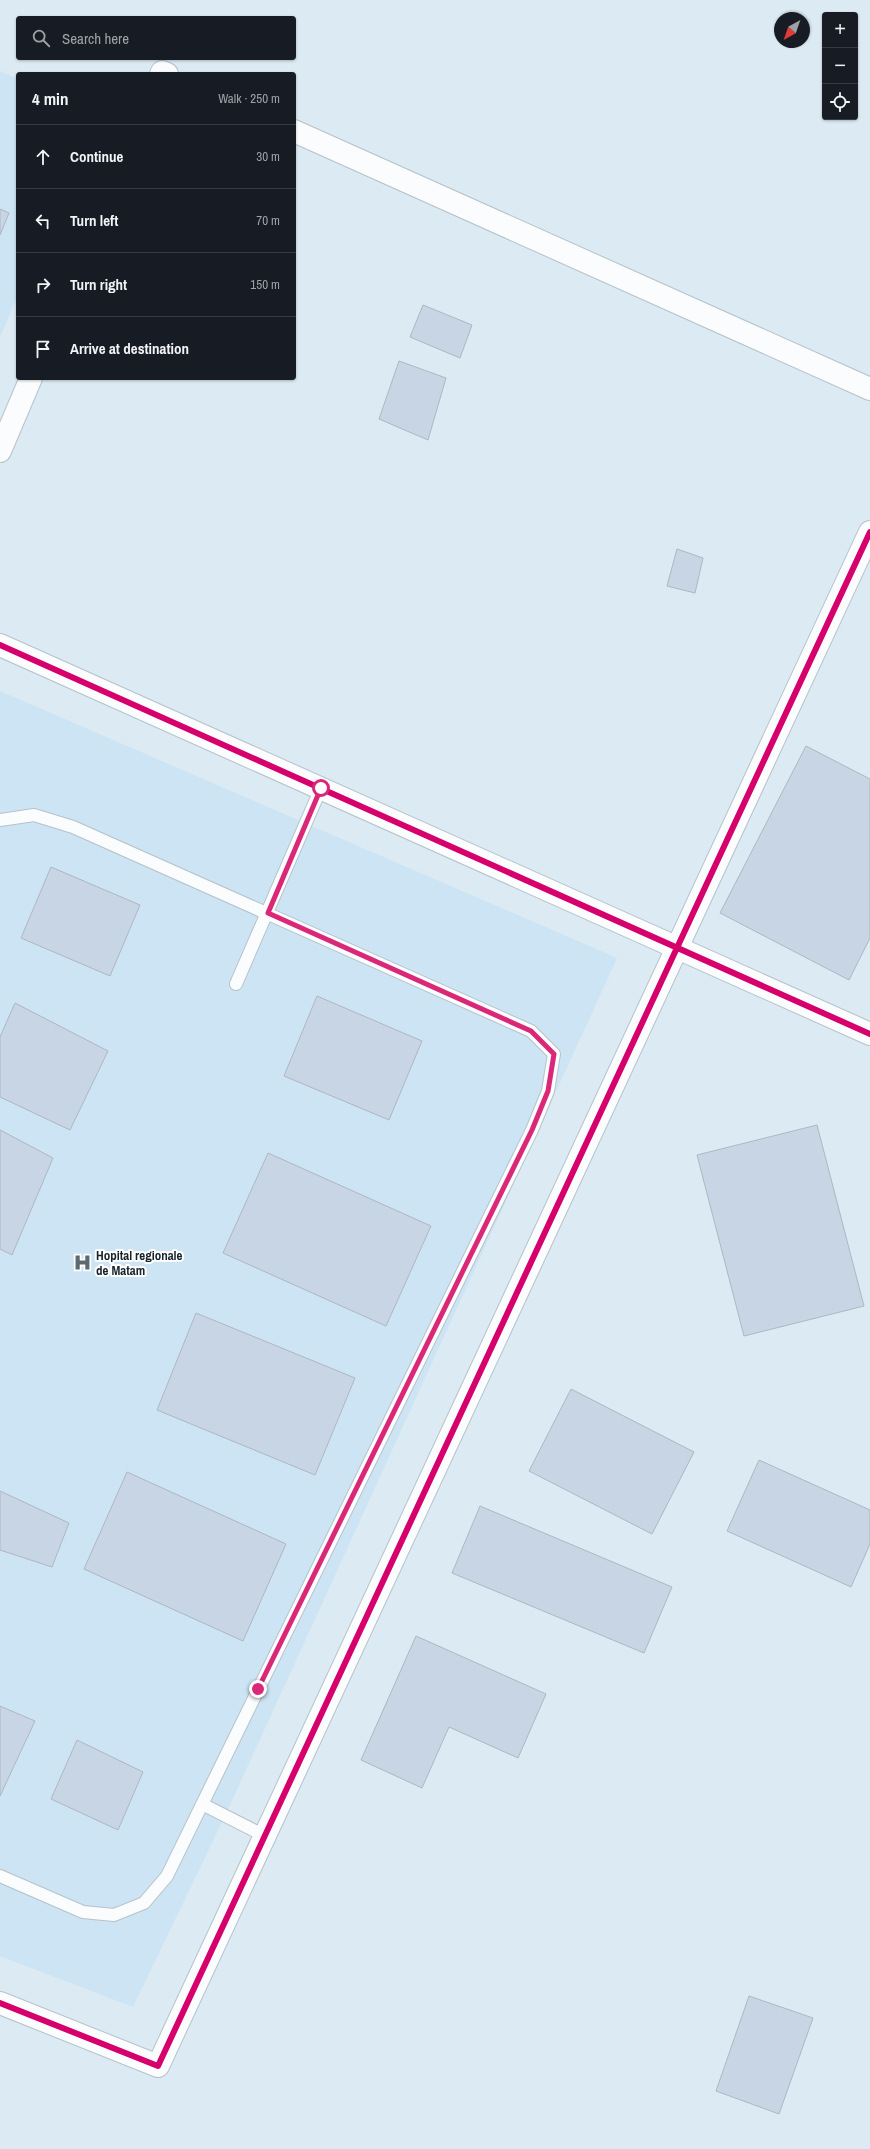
<!DOCTYPE html>
<html lang="en">
<head>
<meta charset="utf-8">
<style>
	body { margin:0; font-family:"Archivo Narrow",sans-serif; background:#20242c; color:#f1f3f6 }
	.controls { position:absolute; right:12px; top:12px; display:grid; overflow:hidden; border-radius:4px; box-shadow:0 1px 3px #0004 }
	.controls button { width:36px; height:36px; display:grid; place-items:center; padding:0; border:0; border-bottom:1px solid #363941; background:#171b24; color:#f1f3f6; font:20px sans-serif }
	.compass { position:absolute; left:774px; top:12px; width:36px; height:36px; border-radius:50%; background:#171b24; box-shadow:0 1px 3px #0004; rotate:220deg }
	.stop { position:absolute; width:12px; height:12px; margin:-9px; border:3px solid #db2777; border-radius:50%; background:#fff }
	.stop.end { background:#db2777; border-color:#fff; box-shadow:0 1px 4px #0008 }
	.list { margin:0; padding:0; list-style:none }
	h2 { display:flex; justify-content:space-between; align-items:center; height:52px; margin:0; padding:0 16px; font-size:17px }
	h2 small { font-size:13px; font-weight:400; color:#9ea1a6 }
	.list li { display:grid; grid-template-columns:26px 1fr auto; gap:12px; align-items:center; box-sizing:border-box; height:64px; padding:0 16px; border-top:1px solid #363941 }
	.list b { display:block; font-size:15px; white-space:nowrap }
	.list em { font-size:13px; font-style:normal; color:#9ea1a6 }
	.icon { flex:none; width:22px; height:22px; fill:none; stroke:currentColor; stroke-width:2; stroke-linecap:round; stroke-linejoin:round }
	.map { position:relative; flex:none; width:870px; height:2149px; overflow:hidden }
	.search { position:absolute; background:#171b24; box-shadow:0 1px 3px #0004; left:16px; top:16px; width:280px; height:44px; display:flex; align-items:center; gap:10px; box-sizing:border-box; padding:0 14px; border-radius:4px; color:#9ea1a6; font-size:15px }
	.panel { position:absolute; background:#171b24; box-shadow:0 1px 3px #0004; left:16px; top:72px; width:280px; height:308px; border-radius:4px }
	.map>svg:first-child { display:block }
	.built { fill:#cce4f3 }
	.building { fill:#c7d5e5; stroke:#aeb7c0 }
	.lines { fill:none; stroke-linecap:round; stroke-linejoin:round }
	.lane-casing { stroke:#b6c2ca; stroke-width:14 }
	.street-casing { stroke:#b6c2ca; stroke-width:24 }
	.lane { stroke:#fafcfd; stroke-width:12 }
	.street { stroke:#fafcfd; stroke-width:22 }
	.cycleway-casing { stroke:#fff; stroke-width:8 }
	.cycleway { stroke:#d6006c; stroke-width:6 }
	.route { stroke:#db2777; stroke-width:5 }
	.labels { text-anchor:middle; dominant-baseline:central; stroke-width:4; stroke-linejoin:round; paint-order:stroke }
	.poi-label { font-size:13px; font-weight:bold; fill:#17232b; stroke:#fff; text-anchor:start }
</style>
</head>
<body>
<div class="map">
<svg width="870" height="2149" viewBox="0 0 870 2149">
	<rect width="100%" height="100%" fill="#dceaf3"/>
	<path class="built" d="M0 71 18 79V295L0 337Z
		M0 691 617 958 225 1816 133 2007 0 1956Z"/>
	<path class="building" d="M0 209 9 213 0 235Z
		M423 305 472 325 460 358 410 337Z
		M399 361 446 378 428 440 379 419Z
		M677 549 703 558 695 593 667 586Z
		M806 746 870 779V938L849 980 720 913Z
		M51 867 140 905 110 976 21 938Z
		M317 996 422 1041 389 1120 284 1076Z
		M15 1003 108 1051 70 1130 0 1097V1037Z
		M817 1125 864 1306 744 1336 697 1155Z
		M0 1130 53 1158 12 1255 0 1249Z
		M268 1153 431 1226 386 1326 223 1253Z
		M196 1313 355 1378 315 1475 157 1410Z
		M571 1389 694 1452 652 1534 529 1471Z
		M759 1460 870 1510V1544L851 1587 727 1531Z
		M127 1472 286 1544 243 1641 84 1569Z
		M0 1491 69 1523 52 1567 0 1550Z
		M480 1506 672 1587 644 1653 452 1573Z
		M416 1636 546 1694 518 1758 449 1727 422 1788 361 1760Z
		M0 1706 35 1721 0 1796Z
		M77 1740 143 1772 118 1830 51 1799Z
		M749 1996 813 2018 779 2114 716 2091Z"/>
	<g class="lines">
		<defs>
			<path id="lane" d="M0 820 34 815 73 827 531 1031 554 1054 548 1091 532 1130 167 1876 144 1903 114 1915 83 1912 0 1876
				M236 984 321 788
				M202 1804 265 1836"/>
			<path id="street" d="M161 74 162 72 167 74
				M294 131 870 389
				M0 451 31 378
				M0 645 870 1034
				M0 2003 158 2066 870 532"/>
		</defs>
		<use href="#lane" class="lane-casing"/>
		<use href="#street" class="street-casing"/>
		<use href="#lane" class="lane"/>
		<use href="#street" class="street"/>
		<defs>
			<path id="cycleway" d="M0 645 870 1034
				M0 2003 158 2066 870 532"/>
		</defs>
		<use href="#cycleway" class="cycleway-casing"/>
		<use href="#cycleway" class="cycleway"/>
	</g>
	<g class="lines">
		<path class="route" d="M258 1689 532 1130 548 1091 554 1054 531 1031 268 913 321 788"/>
	</g>
	<defs>
		<symbol id="hospital-bare" viewBox="-9 -9 18 18"><path d="M-5-5h3v3.5h4V-5h3V5h-3V1.5h-4V5h-3Z" fill="#5c6971" stroke="#fff" stroke-width="2.5" paint-order="stroke"/></symbol>
	</defs>
	<g fill-rule="evenodd">
		<use href="#hospital-bare" x="70" y="1250" width="25" height="25"/>
	</g>
	<g class="labels">
		<g class="poi-label">
			<text x="96" y="1255">Hopital regionale<tspan x="96" dy="15">de Matam</tspan></text>
		</g>
	</g>
</svg>
<div class="controls">
<button>+</button>
<button>−</button>
<button><svg class="icon" aria-label="locate" viewBox="0 0 24 24"><circle cx="12" cy="12" r="6"/><path d="M12 2v4M12 18v4M2 12h4M18 12h4"/></svg></button>
</div>
<svg class="compass" viewBox="-18 -18 36 36"><path d="M0-13l5 13h-10z" fill="#e53935"/><path d="M0 13l5-13h-10z" fill="#9ea1a6"/></svg>
<div class="stop" style="left:321px;top:788px"></div>
<div class="stop end" style="left:258px;top:1689px"></div>
<div class="search"><svg class="icon" aria-label="search" viewBox="0 0 24 24"><circle cx="10" cy="10" r="6"/><path d="M15 15l6 6"/></svg>Search here</div>
<section class="panel">
<h2>4 min<small>Walk · 250 m</small></h2>
<ul class="list">
<li><svg class="icon" aria-label="ahead" viewBox="0 0 24 24"><path d="M12 20V5M6 11l6-6 6 6"/></svg><div><b>Continue</b></div><em>30 m</em></li>
<li><svg class="icon" aria-label="left" viewBox="0 0 24 24"><path d="M17 20v-9H6M10 6l-5 5 5 5"/></svg><div><b>Turn left</b></div><em>70 m</em></li>
<li><svg class="icon" aria-label="right" viewBox="0 0 24 24"><path d="M7 20v-9h11M14 6l5 5-5 5"/></svg><div><b>Turn right</b></div><em>150 m</em></li>
<li><svg class="icon" aria-label="arrive" viewBox="0 0 24 24"><path d="M6 21V4h12l-3 4 3 4H6"/></svg><div><b>Arrive at destination</b></div></li>
</ul>
</section>
</div>
</body>
</html>
